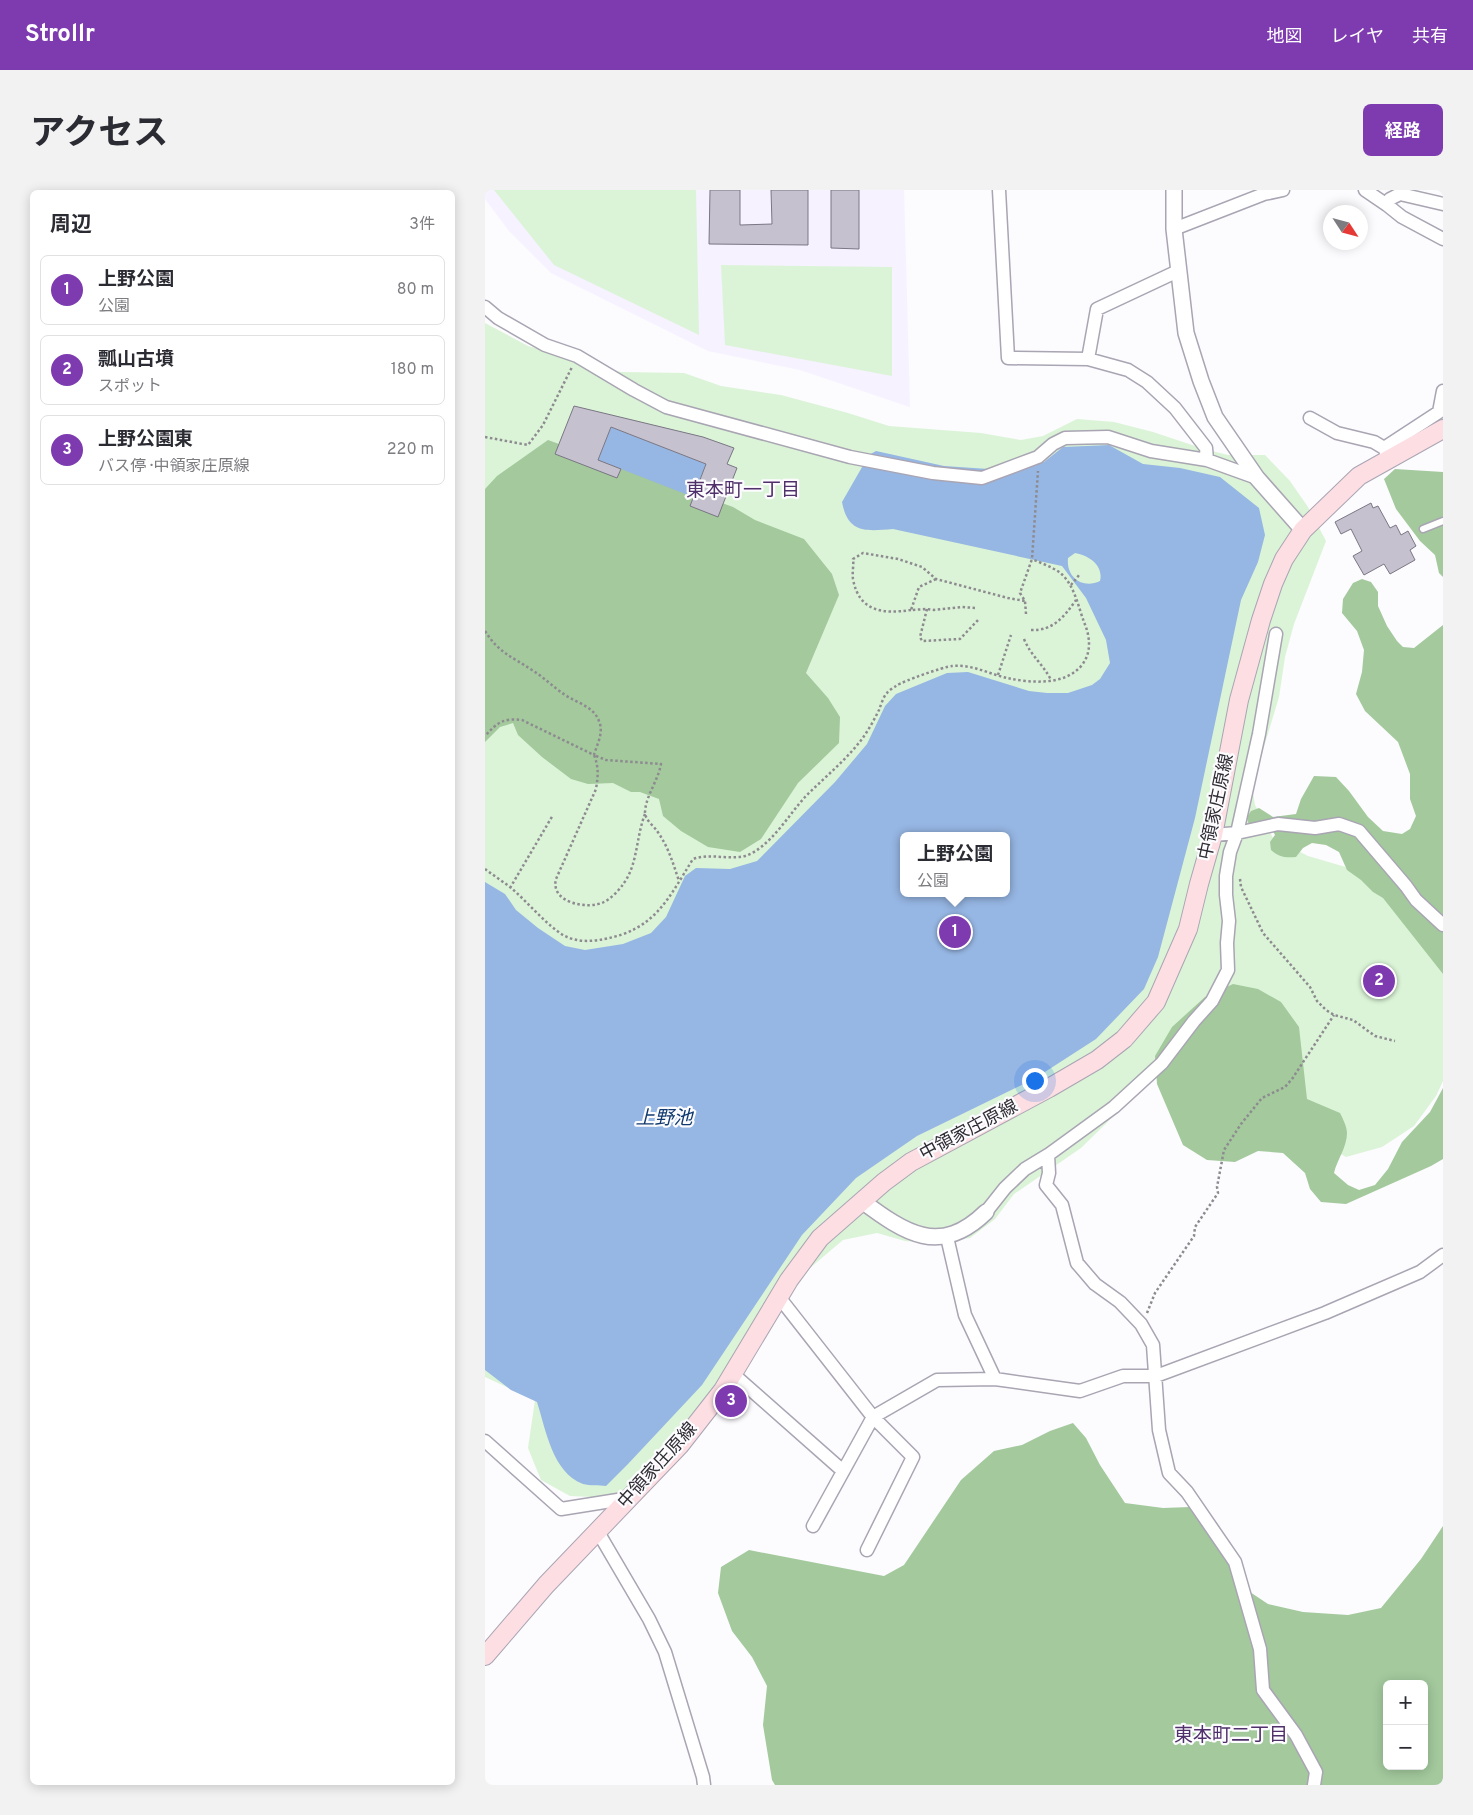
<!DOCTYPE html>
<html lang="ja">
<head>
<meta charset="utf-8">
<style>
	body { margin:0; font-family:Overpass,"Noto Sans JP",sans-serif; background:#f2f2f3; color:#2b2b33 }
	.controls { position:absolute; right:15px; bottom:15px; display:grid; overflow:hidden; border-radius:8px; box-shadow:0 2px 12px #0003 }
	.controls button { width:45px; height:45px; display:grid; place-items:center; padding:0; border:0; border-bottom:1px solid #e1e1e2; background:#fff; color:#2b2b33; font:25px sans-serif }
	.compass { position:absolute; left:838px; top:15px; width:45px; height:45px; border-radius:50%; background:#fff; box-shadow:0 2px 12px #0003; rotate:126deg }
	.you { position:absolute; left:549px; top:890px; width:18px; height:18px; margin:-12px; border:4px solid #fff; border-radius:50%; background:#1a73e8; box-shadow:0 0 0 8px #1a73e833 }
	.badge { display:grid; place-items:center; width:32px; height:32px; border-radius:50%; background:#7e3bb0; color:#fff; font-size:16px; font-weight:700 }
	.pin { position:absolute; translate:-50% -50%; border:2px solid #fff; box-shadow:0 1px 5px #0006 }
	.popup { position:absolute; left:415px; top:642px; width:110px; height:65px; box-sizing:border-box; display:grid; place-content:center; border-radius:8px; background:#fff; filter:drop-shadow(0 1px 4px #0005); font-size:16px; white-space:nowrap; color:#7c7c81 }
	.popup b { font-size:19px; color:#2b2b33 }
	.popup::after { content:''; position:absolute; left:50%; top:100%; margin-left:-10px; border:10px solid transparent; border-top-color:#fff }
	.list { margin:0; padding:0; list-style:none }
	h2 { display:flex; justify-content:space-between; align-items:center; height:65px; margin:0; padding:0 20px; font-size:21px }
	h2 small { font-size:16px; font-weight:400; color:#7c7c81 }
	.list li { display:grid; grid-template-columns:32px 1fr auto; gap:15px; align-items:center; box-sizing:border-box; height:70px; margin:0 10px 10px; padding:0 10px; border:1px solid #e1e1e2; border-radius:8px }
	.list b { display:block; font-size:19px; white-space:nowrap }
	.list p { margin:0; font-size:16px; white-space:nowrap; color:#7c7c81 }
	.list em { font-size:16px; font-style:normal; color:#7c7c81 }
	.map { position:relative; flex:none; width:958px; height:1595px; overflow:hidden; border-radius:8px }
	header { display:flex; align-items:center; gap:30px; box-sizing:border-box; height:70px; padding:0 25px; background:#7e3bb0; color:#fff }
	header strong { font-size:24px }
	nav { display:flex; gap:28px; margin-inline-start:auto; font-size:18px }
	.intro { display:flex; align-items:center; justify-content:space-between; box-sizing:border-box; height:120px; padding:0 30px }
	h1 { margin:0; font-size:35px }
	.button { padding:12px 22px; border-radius:8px; background:#7e3bb0; color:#fff; font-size:18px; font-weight:700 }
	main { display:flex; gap:30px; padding:0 30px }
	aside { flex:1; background:#fff; border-radius:8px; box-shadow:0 2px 12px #0003 }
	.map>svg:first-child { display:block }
	.built { fill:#f6f2ff }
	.green { fill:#dbf4d7; fill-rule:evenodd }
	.forest { fill:#a3c99d; fill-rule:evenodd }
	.water { fill:#96b6e3; fill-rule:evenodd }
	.building { fill:#c5c1cf; stroke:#7a7683 }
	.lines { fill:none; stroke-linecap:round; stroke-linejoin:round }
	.service-casing { stroke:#a9a5b3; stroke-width:9 }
	.minor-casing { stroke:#a9a5b3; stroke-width:15 }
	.tertiary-casing { stroke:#a9a5b3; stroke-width:18 }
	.secondary-casing { stroke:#a9a5b3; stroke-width:20 }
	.path { stroke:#8d8b90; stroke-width:2.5; stroke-dasharray:2.5 2.5; stroke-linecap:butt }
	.service { stroke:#fff; stroke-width:6 }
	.minor { stroke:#fff; stroke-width:12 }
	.tertiary { stroke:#fff; stroke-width:15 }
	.secondary { stroke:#fcdee3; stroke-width:18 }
	.labels { text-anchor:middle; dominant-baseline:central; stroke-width:4.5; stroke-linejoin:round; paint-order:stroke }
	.street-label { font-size:18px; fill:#2f2d33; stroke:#fcfbfe }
	.neighbourhood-label { font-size:19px; fill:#4f306a; stroke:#fcfbfe }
	.water-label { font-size:19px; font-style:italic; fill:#103a6f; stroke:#fcfbfe }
</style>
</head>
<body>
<header>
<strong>Strollr</strong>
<nav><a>地図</a><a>レイヤ</a><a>共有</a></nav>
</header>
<div class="intro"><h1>アクセス</h1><a class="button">経路</a></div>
<main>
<aside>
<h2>周辺<small>3件</small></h2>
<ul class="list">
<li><span class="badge">1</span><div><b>上野公園</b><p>公園</p></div><em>80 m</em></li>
<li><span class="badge">2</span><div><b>瓢山古墳</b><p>スポット</p></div><em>180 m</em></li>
<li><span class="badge">3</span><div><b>上野公園東</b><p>バス停 · 中領家庄原線</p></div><em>220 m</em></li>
</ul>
</aside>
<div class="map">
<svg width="958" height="1595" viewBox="0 0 958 1595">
	<rect width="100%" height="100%" fill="#fcfbfe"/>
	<path class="built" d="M0 0H419L425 217 315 180 223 161 66 83 24 41 0 9Z"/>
	<path class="green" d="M9 0H211L214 145 69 75Z
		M236 75 407 77V186L240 155Z
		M0 133 43 156 136 182 199 183 236 196 296 205 363 223 404 236 496 243 536 250 558 246 592 229 629 232 668 242 719 259 743 265H780L805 291 823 317 841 351 809 434 800 467 794 507 767 597 770 615 788 648 823 666 881 683 958 774V891L951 906 929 936 897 957 861 967 834 951 764 802 646 909 596 958 529 1004 510 1029 485 1048 447 1053 420 1051 392 1043 358 1050 325 1078 288 1125 176 1278 129 1308 85 1306 56 1290 43 1258 50 1210 0 1187ZM419 646H521V703H419Z"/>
	<path class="forest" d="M63 250 248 317 270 330 319 349 347 384 354 405 321 483 343 508 355 527 354 553 313 593 276 649 255 662 223 657 196 641 178 626 174 609 155 602H146L128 593 103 594 86 589 57 567 33 545 28 533 15 537 0 552V299L12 286Z
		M910 279 958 282V387L954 383 950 365 935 351 911 319 899 289Z
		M877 389 886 392 893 402V416L902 436 912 451 918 457 929 458 958 435V784L898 708 888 702 876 690 862 680 854 662 841 655 827 653 818 658 811 667C800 668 794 667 786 660L785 652 790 645 788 641 764 636 762 627 766 621 774 618 788 627 811 624 816 609 829 586 851 587 864 601 883 627 898 641 917 644 925 639 931 626 925 609V584L913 552 880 521 871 504 877 482 879 460 872 441 857 423 858 409 868 393Z
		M748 794 773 799 796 812 814 837 822 909 855 923C858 929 862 937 862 943 862 957 852 970 849 983L863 995 874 1000 890 995 903 979 917 952 945 922 958 898V969L946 976 861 1014 836 1012 825 999 820 983 798 963 773 961 750 972 722 970 698 955 672 894 670 866 687 837 720 807Z
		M588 1233 601 1248 615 1275 640 1313 678 1318 705 1317 758 1384 765 1402 783 1414 818 1422 863 1425 896 1418 936 1369 958 1336V1595H290L287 1590 278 1535 282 1496 267 1467 247 1441 233 1403 236 1377 264 1360 399 1386 419 1375 476 1290 509 1261 537 1255 565 1241ZM902 1494H939V1576H902Z"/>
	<path class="water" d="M126 237 221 274 208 307 113 270Z
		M624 255 658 274 695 278 735 287 774 318 780 345 773 372 756 410 710 628 673 767 659 799 611 849 549 889 432 946 371 988 317 1045 217 1195 143 1274 121 1296C114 1295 105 1296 98 1294 67 1282 61 1240 52 1212L26 1200 0 1180V692L20 704 31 720 53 738 80 756 100 760 138 754 166 743 181 727 200 686 211 678 245 679 272 671 350 592 382 554 400 516 411 504 462 483 483 482 544 501 562 503H583L607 495 615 489 625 473 621 450 601 408 577 376 408 339C381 341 363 344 357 312L384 265 391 261 459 276 534 281 559 272 578 257ZM590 363C603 365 619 375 615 391 598 399 581 388 583 368ZM419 646H521V703H419Z"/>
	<path class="building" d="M225 0H255V35L287 34 286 0H323V55L224 54Z
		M346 0H374V59L346 58Z
		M89 216 218 247 249 258 242 274 252 278 233 327 205 316 221 274 126 237 113 270 136 279 132 288 70 264Z
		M886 313 888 318 893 316 905 338 911 335 916 345 923 341 931 356 925 360 930 370 905 384 899 374 879 385 868 366 877 361 866 339 856 344 850 332Z"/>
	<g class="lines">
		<defs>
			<path id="service" d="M938 339 958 331"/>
			<path id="minor" d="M514 0 523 168 603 169 643 180 662 192 690 218 721 258 722 270
				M880 0 902 15
				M958 14 915 4 905 9 902 15 917 27 958 49
				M689 39 779 4 798 0
				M0 117 13 128 60 155 92 166 149 200 181 217 365 267 448 283 497 288 553 267 568 254 580 248 623 247 666 261 722 270 772 288
				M603 169 612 119 693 81
				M825 228 852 243 889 252 899 258
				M904 269 899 258 954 222 958 201
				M728 645 752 643 793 634 830 638 854 634 874 641 921 696 931 710 958 735
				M563 965 564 983 561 995 577 1015 592 1073 610 1094 635 1112 656 1134 668 1155 674 1240 684 1283 702 1302 750 1372 775 1459 778 1500 811 1545 831 1582 829 1595
				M501 1022 520 998 540 979 563 965 629 917 677 873 709 831 727 811 743 780 742 753 744 731 741 705V686L745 662 752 643 774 544 791 444
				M462 1047 480 1125 510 1189
				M294 1107 388 1227 428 1267 382 1360
				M248 1184 358 1281
				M0 1251 76 1319 145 1308
				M328 1336 388 1227 452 1190 510 1189 595 1201 638 1186H671L840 1123 935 1082 958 1065
				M113 1342 164 1429 180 1462 218 1587 219 1595"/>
			<path id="tertiary" d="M689 0V39L701 143 716 191 730 227 772 288 818 340
				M377 1011C420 1043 455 1067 501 1022"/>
			<path id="secondary" d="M0 1466 61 1395 195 1255 238 1200 304 1090 335 1048 399 992 426 972 564 898 612 870 639 849 671 812 703 739 714 694 728 645 754 510 776 430 788 394 799 369 818 340 874 286 958 239"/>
		</defs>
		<use href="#service" class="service-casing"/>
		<use href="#minor" class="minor-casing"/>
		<use href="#tertiary" class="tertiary-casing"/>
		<use href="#secondary" class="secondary-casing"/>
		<path class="path" d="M0 247 43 255 58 235 87 177
			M451 389 434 397 426 420 442 419 449 420 477 417 490 418
			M586 395 595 384
			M442 419 435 447 437 451 475 449 494 429
			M426 420C398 424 374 422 368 389 367 382 369 375 368 369L378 363 413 369 437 377 451 389 523 408 540 411
			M541 424 540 411 535 403 547 369 553 281
			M546 440C568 441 579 427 591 410
			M0 441C14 463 26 466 47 480 60 488 71 500 85 508 96 514 109 518 114 531 119 543 112 554 109 565L37 530C18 528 13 532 0 546
			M539 449C546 466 558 474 566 490
			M513 485 526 445
			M160 624C151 647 153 673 139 693 134 700 127 708 119 712 103 720 65 713 71 689L111 599C113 587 114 577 109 565L121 570 176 574C173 591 161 605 160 622 160 630 168 635 172 641 183 656 188 673 194 691
			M0 679C8 685 17 691 25 697 43 712 58 732 78 745 90 752 106 752 119 749 170 740 183 709 208 669 225 663 242 670 260 666 285 658 304 624 321 606 340 587 361 570 377 549 383 541 389 530 394 520 396 515 398 507 402 503 404 500 408 498 411 496 418 491 458 477 467 476 487 474 504 484 522 488 546 493 580 496 597 475 607 462 605 446 599 432 593 416 589 393 574 382 567 377 556 373 547 369
			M755 689 756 697 778 743 825 797 832 811 841 820 849 825 868 830 890 846 910 851
			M25 698 68 625
			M662 1123 670 1103 709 1046 710 1037 733 1003 732 997 739 960 756 934 777 908 800 897 807 889 849 825"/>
		<use href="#service" class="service"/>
		<use href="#minor" class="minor"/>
		<use href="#tertiary" class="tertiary"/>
		<use href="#secondary" class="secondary"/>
	</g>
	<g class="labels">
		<g class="street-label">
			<text transform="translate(732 617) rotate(-78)">中領家庄原線</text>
			<text transform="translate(484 941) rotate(-28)">中領家庄原線</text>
			<text transform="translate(173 1276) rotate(-48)">中領家庄原線</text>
		</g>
		<g class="neighbourhood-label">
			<text x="258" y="301">東本町一丁目</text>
			<text x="746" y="1546">東本町二丁目</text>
		</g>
		<g class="water-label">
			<text x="179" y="929">上野池</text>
		</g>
	</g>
</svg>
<div class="controls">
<button>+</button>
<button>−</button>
</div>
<svg class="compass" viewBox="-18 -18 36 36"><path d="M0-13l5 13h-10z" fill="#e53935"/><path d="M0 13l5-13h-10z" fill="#7c7c81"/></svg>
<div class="you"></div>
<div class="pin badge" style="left:470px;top:742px">1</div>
<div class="popup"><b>上野公園</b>公園</div>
<div class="pin badge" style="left:894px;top:791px">2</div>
<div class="pin badge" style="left:246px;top:1211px">3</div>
</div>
</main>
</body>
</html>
